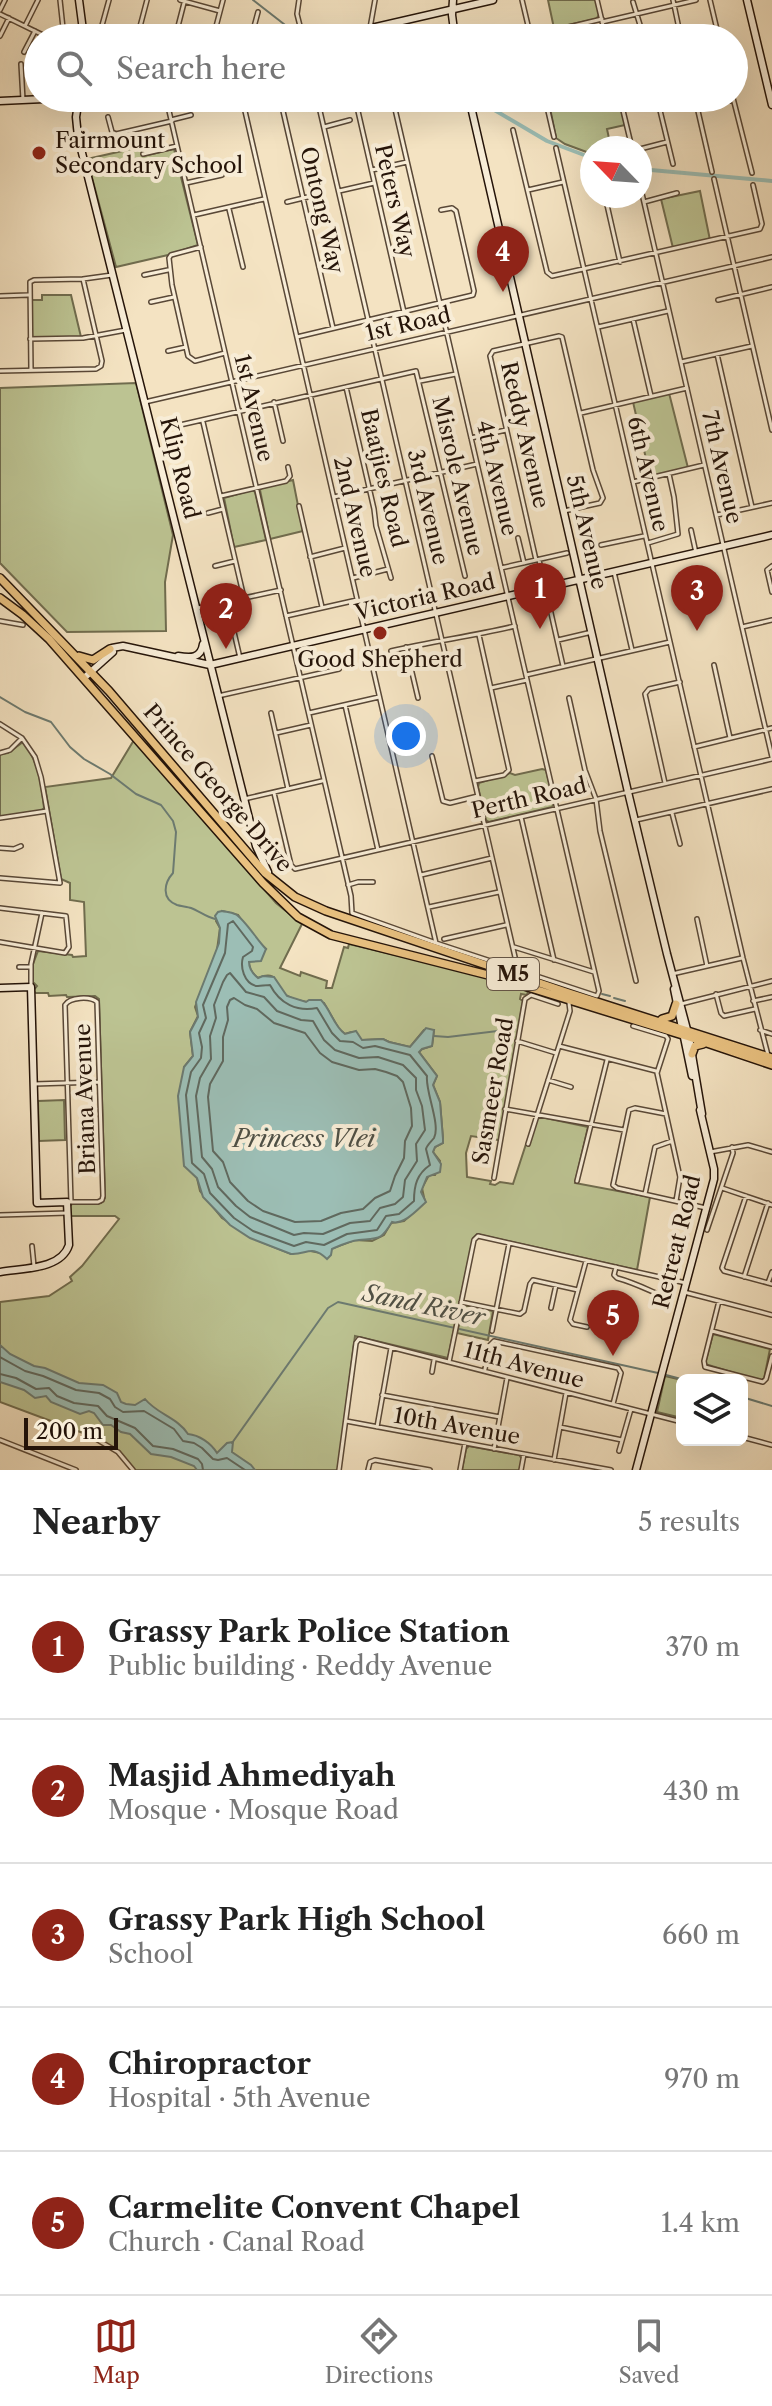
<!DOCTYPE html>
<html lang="en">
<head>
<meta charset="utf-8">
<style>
	body { margin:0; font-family:"Libre Caslon Text",serif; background:#f2f2f2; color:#222 }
	.controls { position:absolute; right:24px; bottom:24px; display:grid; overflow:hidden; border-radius:12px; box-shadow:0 8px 32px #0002 }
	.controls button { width:72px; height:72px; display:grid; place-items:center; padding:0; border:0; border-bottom:2px solid #e0e0e0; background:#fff; color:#222; font:40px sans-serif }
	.compass { position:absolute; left:580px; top:136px; width:72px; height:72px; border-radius:50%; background:#fff; box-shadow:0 8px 32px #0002; rotate:295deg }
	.scale { position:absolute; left:24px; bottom:20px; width:94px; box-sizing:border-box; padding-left:8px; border:4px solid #251409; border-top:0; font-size:22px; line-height:28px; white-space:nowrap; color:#251409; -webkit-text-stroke:6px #f8edd7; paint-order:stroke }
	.you { position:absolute; left:406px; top:736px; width:28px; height:28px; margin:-20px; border:6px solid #fff; border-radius:50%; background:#1a73e8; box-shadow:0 0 0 12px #1a73e833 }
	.badge { display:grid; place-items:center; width:52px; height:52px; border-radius:50%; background:#8f2418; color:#fff; font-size:26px; font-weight:700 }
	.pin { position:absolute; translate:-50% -66px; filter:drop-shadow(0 2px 4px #0008) }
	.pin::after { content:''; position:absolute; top:42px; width:28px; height:24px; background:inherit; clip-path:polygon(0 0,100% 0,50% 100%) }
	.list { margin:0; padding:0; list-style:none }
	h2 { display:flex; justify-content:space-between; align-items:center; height:104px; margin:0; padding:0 32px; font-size:34px }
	h2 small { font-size:26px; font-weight:400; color:#767676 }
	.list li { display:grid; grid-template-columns:52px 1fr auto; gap:24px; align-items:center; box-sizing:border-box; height:144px; padding:0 32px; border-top:2px solid #e0e0e0 }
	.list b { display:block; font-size:30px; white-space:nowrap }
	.list p { margin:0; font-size:26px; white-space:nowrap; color:#767676 }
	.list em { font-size:26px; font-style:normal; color:#767676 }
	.icon { flex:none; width:44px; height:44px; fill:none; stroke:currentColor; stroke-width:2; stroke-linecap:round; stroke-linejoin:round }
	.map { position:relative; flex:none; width:772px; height:1470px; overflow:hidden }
	.search { position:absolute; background:#fff; box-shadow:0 8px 32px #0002; left:24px; right:24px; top:24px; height:88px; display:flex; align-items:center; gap:20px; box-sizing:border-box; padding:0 28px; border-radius:44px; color:#767676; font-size:30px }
	.sheet { height:824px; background:#fff }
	nav { display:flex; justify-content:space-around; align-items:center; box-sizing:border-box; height:112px; border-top:2px solid #e0e0e0; background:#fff; font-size:22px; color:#767676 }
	nav a { display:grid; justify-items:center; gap:4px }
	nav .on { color:#8f2418 }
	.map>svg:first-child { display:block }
	.green { fill:#bcc392; stroke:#706c4e; stroke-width:2; fill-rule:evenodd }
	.water { fill:#9cbeb5; stroke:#6c7a70; stroke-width:2 }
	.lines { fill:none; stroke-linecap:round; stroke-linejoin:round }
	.shore { stroke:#60695f; stroke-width:2 }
	.stream { stroke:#6c7a70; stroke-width:2 }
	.canal { stroke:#9cbeb5; stroke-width:4 }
	.street-casing { stroke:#594837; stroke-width:6 }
	.secondary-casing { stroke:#251409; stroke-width:9 }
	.primary-casing { stroke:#251409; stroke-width:10 }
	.street { stroke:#f8edd7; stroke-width:3 }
	.secondary { stroke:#f8edd7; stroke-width:6 }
	.primary { stroke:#eac281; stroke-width:7 }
	.poi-dot { fill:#8f2418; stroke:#f8edd7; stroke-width:3 }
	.labels { text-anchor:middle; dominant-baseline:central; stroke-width:8; stroke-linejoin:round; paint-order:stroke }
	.shield { fill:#f8edd7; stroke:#645547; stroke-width:2 }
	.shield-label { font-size:20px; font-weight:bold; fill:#251409 }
	.poi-label { font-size:22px; fill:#251409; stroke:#f8edd7; text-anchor:start }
	.street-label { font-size:22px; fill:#251409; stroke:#f8edd7 }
	.water-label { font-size:24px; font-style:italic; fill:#4f5045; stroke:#f8edd7 }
</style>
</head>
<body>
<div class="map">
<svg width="772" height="1470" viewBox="0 0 772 1470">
	<rect width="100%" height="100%" fill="#f4e3c2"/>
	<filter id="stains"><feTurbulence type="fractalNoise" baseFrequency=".0025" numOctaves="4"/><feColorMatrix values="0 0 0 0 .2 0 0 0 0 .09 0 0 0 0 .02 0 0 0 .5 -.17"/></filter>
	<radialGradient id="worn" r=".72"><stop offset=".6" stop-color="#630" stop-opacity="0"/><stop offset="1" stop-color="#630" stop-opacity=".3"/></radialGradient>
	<path class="green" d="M548 0H596L599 15 596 19 568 25 565 30 555 33Z
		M548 98H618L625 125 607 129 611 148H592V154L565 144 556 138Z
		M140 147 143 156 174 149 198 245 168 255 116 267 87 159Z
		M700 191 710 240 673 248 661 199Z
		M42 295H71L81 337 35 338 32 336 30 300H42Z
		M136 383 173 535 165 582 166 631 67 632 0 563V388Z
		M669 393 688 468 650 476 633 402Z
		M293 480 303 531 270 539 260 490 262 488Z
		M252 490 255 492 266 540 234 547 224 498Z
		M134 740 276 903 302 924 280 968 300 976 301 972 327 981 326 988H332L344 947 348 948 349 944 467 972 528 991 527 995 521 994 520 999 523 1001 499 1140 471 1136 466 1153 467 1177 491 1181 490 1184 495 1185 500 1182 513 1184 526 1144H529L537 1119 541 1117 588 1127 575 1183 650 1197 637 1270 477 1234 473 1238 448 1358 355 1336 338 1470H133L118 1452 91 1436 0 1402V1302L49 1296 72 1281 70 1277 82 1266 119 1219 115 1216H70L69 1207 72 1204 101 1203 105 1198 99 999 95 996 67 997 66 995 49 996 48 993H36L33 991 37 986 33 982V964L38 951 72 955 73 957 86 956 84 902 70 900V883L61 879 45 787 111 778ZM222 911 238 915 253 936 266 949 249 962C249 969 253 974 258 978 280 969 274 987 286 995 297 1002 311 1003 324 1003L339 1029 345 1034 351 1032 362 1040 383 1039 389 1042 410 1047 424 1030H434L432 1046 422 1049 419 1052 437 1076 433 1085 440 1102 443 1139V1143L435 1147 433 1152 440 1161 435 1175H429L422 1188 425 1202 404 1221 391 1223 384 1235 372 1241 355 1240 320 1253 306 1250 291 1254 259 1241 222 1218 200 1191 197 1178 190 1171 184 1067 193 1056 190 1032 198 1016 195 1007 217 950 220 928 216 921Z
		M23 742C38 760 42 785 44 808L41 811 0 817V754L8 753Z
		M542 769 546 770 554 803 552 807 489 822 486 820 478 787 479 783 510 773 515 775Z
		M64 1100 65 1140 39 1141 38 1101Z
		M463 1305 493 1311 488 1340 457 1333Z
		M713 1334 770 1349 764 1379 761 1381 705 1364Z
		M665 1376 682 1380V1418L657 1412Z
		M469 1446 519 1455 522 1459 520 1470H462L466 1449Z"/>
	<path class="water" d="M222 911C226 912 231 912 235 914 242 916 258 941 266 949L261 961 249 962C249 969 253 974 258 978L263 976 274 977 287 996 306 1002 309 1000H321C331 1010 333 1025 345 1034L356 1031 362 1040 383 1039 389 1042 410 1047 426 1028 434 1030 432 1046 422 1049 419 1052 437 1076 433 1085 440 1102 443 1139V1143L435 1147 433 1152 441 1164 440 1172 427 1177 421 1192 426 1202C417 1210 404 1225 392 1222 381 1240 380 1238 359 1240 349 1241 341 1245 332 1249L331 1255 327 1259C311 1244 307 1255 291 1254L250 1238 230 1225 203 1197 197 1178 184 1166 178 1096 184 1067 193 1056 190 1032 198 1017 196 1002 219 943 220 928 215 916 218 912Z
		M0 1345 10 1354 34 1366 45 1368 79 1383 103 1385 117 1393 121 1402 126 1404 135 1405 145 1399C157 1414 178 1418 188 1434 199 1435 211 1443 217 1453L227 1443 233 1442 232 1452 251 1465 255 1470H197L194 1466 171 1457 151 1454 130 1434 121 1432 111 1425H103L94 1413 89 1411 80 1414 51 1402 46 1396 35 1398 24 1390 0 1382Z"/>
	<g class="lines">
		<path class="shore" d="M233 921 253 947 252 951 243 957C240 967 244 983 256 986 257 986 269 985 270 985 280 1004 297 1012 317 1008L332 1033 340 1041 353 1042 363 1048 375 1046 410 1055 427 1076C425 1091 441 1125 434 1138 431 1142 427 1145 426 1149L430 1165C417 1174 414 1185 414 1201L399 1214 386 1216 377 1230 347 1234 324 1245 306 1242 294 1246 253 1231 234 1218 210 1193 204 1174 192 1163 186 1095 191 1072 201 1058 202 1047 199 1033 206 1018 203 1005 225 953 228 924Z
			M230 973 246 992 264 997 277 1011 301 1020 313 1021 324 1040 335 1050 359 1058 378 1057 403 1065 416 1078V1090L422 1106 425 1130 416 1144 417 1161 405 1180 403 1197 395 1204 380 1208 370 1221 350 1223 323 1234 304 1233 294 1235 250 1217 236 1206 218 1187 212 1169 202 1157 196 1096 200 1078 211 1059 210 1036 216 1018 214 1005 223 982 227 975Z
			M234 998 245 1005 257 1009 274 1023 305 1033 320 1053 332 1062 359 1070 375 1069 386 1072 397 1076 403 1082 411 1108 412 1126 405 1141 404 1158 395 1176 390 1191 375 1198 363 1209 341 1213 321 1221 295 1222 263 1211 248 1201 230 1182 223 1162 213 1151 208 1097 210 1084 223 1061V1037L228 1020 227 1007 230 1000Z
			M0 1357 25 1371 43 1376 76 1390 99 1393 110 1399 115 1407 123 1412 144 1411 174 1429 183 1441 194 1443 202 1448 213 1459 218 1460 227 1458 245 1470
			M0 1374 16 1378 36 1389 49 1388 57 1396 74 1403 98 1406 107 1416 135 1428 153 1446 173 1449 198 1459 202 1464 203 1470"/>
		<path class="stream" d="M253 0 298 35
			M0 697 25 712 51 722 70 747 84 759 110 774 136 794 161 805 173 821 176 832 173 873C164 883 161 899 177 905 180 906 188 907 191 908 199 911 206 917 215 919
			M602 994 610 996
			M614 998 625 1001
			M434 1036 448 1037 515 1029
			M666 1375 685 1380
			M742 1397 772 1406
			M232 1443 328 1308 338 1302 658 1373"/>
		<path class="canal" d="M379 98 399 106 439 98
			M474 98 547 141 592 158
			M640 169 772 181"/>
		<defs>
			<path id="street" d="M60 0 63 28
				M109 0 101 29 104 34 118 38
				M180 0 220 11
				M299 0 297 14 303 38
				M522 0 531 38
				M597 0 606 38
				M673 0 681 38
				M710 0 719 38
				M633 2 644 38
				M0 10 5 0
				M0 14 49 38
				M602 22 696 0
				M25 26 38 0
				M376 27 378 38
				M370 28 375 0
				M529 30 545 27
				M0 36 9 18
				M54 38 63 30 82 27
				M137 38 147 0
				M175 38 184 3
				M213 38 223 0
				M251 38 258 12
				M568 38 567 30 569 27 602 19
				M24 52 35 31
				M21 64 23 100
				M166 98 351 896 352 913 436 943 597 996 599 991 395 109
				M242 98 436 943
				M280 98 333 328
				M317 98 518 970
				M355 98 404 312
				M507 98 510 109
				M545 98 554 137
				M620 98 632 148
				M657 98 673 164
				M695 98 712 172
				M733 98 752 173
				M243 105 273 98
				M697 108 733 100
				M108 117 112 132 116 134 172 121
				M171 120 191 115
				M324 127 350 120
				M513 130 547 272 552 276 760 229 762 224 753 185
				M556 148 743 958 768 1055
				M640 149 667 142
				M143 154 177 146
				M372 170 407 162
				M714 179 772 430
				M186 183 222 175
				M640 185 772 757
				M528 190 563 182
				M339 191 374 183
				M605 196 620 262
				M287 202 320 194
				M644 202 677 193
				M229 209 243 267
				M194 215 264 199
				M201 247 171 255 169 258 172 285 188 356 195 361 225 353
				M144 275 168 270
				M0 296 28 295
				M718 300 772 287
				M151 302 174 297
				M633 319 651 396
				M598 327 668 311
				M297 337 473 295 474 291 456 211 452 208 441 210
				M30 339 83 338 126 330
				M168 351 186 347
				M717 354 752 507
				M681 362 752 346
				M31 370 30 282 34 280 83 279 112 275
				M0 371 96 369 101 366 102 361 83 279
				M420 381 456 374
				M346 387 374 509 376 526 391 578
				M145 402 772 257
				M274 402 283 441
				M581 413 687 388
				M203 422 244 598
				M180 425 416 371 465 576
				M471 438 506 430
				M633 482 704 465
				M221 496 286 481 290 476 288 467
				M334 497 477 464
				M299 506 322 607
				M208 513 223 509
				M717 515 772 503
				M691 530 696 553
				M518 538 524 563
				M648 543 678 534 674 497 669 474
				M601 545 644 536
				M310 557 345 548
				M536 560 490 356 493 351 559 336 562 337 593 470 603 498 600 503 564 511
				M539 560 563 666
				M215 566 235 561
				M772 566 767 570 772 592
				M501 568 567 553
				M614 572 632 650
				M353 578 388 569
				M227 602 240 658
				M198 608 281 590
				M286 616 357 600
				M0 621 23 625
				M742 627 772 620
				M558 640 592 632
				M406 647 418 698
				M391 651C433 641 474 636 515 626
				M714 665 730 738
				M526 675 670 642
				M491 688 527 680
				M218 696 339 669
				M569 698 585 770 596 799 600 831 636 981
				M345 705 378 850
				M271 713 288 789
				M309 713 379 697
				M0 724 22 738 35 757 41 777 60 883 0 878
				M276 733 311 725
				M694 747 772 728
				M0 753 10 750 22 738
				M432 756 443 801 450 803 478 796
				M475 781 504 775 509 770 479 635
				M665 783 645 694 649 689 680 682
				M274 793 291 865 295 869 772 759
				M244 799 322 781
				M672 813 680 844
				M521 817 554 960
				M0 818 47 811
				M636 820 772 789
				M0 848 14 849 21 846
				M421 875 492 858
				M348 885 358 882H373
				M429 907 499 892
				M0 908 66 916 69 947 65 953 0 942
				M697 919 707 966
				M444 939 506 925
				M514 947 594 972
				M19 967H31
				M672 974 742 958
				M31 987V964L42 913
				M716 994 721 1013 724 1016 755 1009
				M753 1001 772 997
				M681 1004 772 981
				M633 1026 666 1036 668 1039 657 1073 680 1177 676 1201
				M760 1030 772 1034
				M517 1041 556 1053
				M559 1046 656 1071
				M548 1080 571 1087
				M34 1084 99 1082
				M505 1109 624 1130
				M666 1114 635 1108 629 1110 613 1185 617 1188 706 1208
				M528 1144 570 1011 569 1003
				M710 1152 748 1145 772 1152
				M494 1178 525 999 531 995 558 1004
				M577 1181 607 1060
				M722 1188 772 1205
				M645 1194 655 1147 672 1141
				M746 1196 722 1268 724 1271 772 1284
				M67 1202H98L102 1200 103 1196 97 1002C90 996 70 997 65 1005L71 1202
				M0 1215 68 1213
				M707 1230 733 1153 732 1147
				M32 1246 34 1266
				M586 1261 570 1320 573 1324 587 1327
				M616 1267 614 1275 617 1278C636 1283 652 1292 670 1299
				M744 1277 768 1203
				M768 1283 772 1272
				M684 1292 772 1315
				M719 1301 704 1361 705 1367 763 1382 766 1379 772 1356
				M461 1302 520 1314 524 1311 530 1284 533 1280 578 1290
				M551 1308 556 1285
				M492 1331 509 1244
				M712 1331 772 1347
				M449 1362 474 1240 478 1236 686 1283
				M485 1369 490 1345 494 1341 618 1368 621 1373 613 1404
				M432 1372 434 1360
				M382 1395 500 1417
				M346 1421 611 1470
				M377 1427 391 1348
				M560 1427 622 1440
				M91 1436 118 1452 133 1470
				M742 1437 772 1445
				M0 1440 76 1470
				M494 1449 507 1378
				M619 1451 631 1409
				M554 1460 566 1393
				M339 1470 356 1343 359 1339 682 1422
				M368 1470 370 1462 375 1460 430 1470
				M460 1470 465 1443
				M521 1470 524 1454"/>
			<path id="secondary" d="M79 0 84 38
				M453 0 452 15 455 38
				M747 0 772 105
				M328 38 493 0
				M79 98 76 117 78 137 256 846 268 872
				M469 98 628 792 667 954 689 1037 702 1114
				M0 101 66 98
				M106 652 112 648 123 646 210 665 772 535
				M178 656C190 658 201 659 203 644
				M84 678 113 652
				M0 988 31 987 37 1203 67 1202 69 1245C61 1270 22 1268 0 1272
				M674 989 692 1076
				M636 1470 714 1179V1169L700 1110"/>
			<path id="primary" d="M0 578 109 691 265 873 295 897 326 911 569 993 772 1058
				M0 598 23 615 49 639 263 883 298 917 331 935 492 976 689 1037 772 1065
				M79 656 93 660 110 649
				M662 1019 672 1016 676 1004
				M692 1054 695 1046 703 1044"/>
		</defs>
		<use href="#street" class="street-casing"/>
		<use href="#secondary" class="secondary-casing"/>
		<use href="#primary" class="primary-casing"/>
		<use href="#street" class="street"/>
		<use href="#secondary" class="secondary"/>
		<use href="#primary" class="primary"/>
	</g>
	<g class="poi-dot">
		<circle cx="39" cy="153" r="8"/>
		<circle cx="380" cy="633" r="8"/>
	</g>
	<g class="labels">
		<rect class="shield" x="487" y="958" width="52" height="32" rx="6"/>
		<g class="shield-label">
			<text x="513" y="974">M5</text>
		</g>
		<g class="poi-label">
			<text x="55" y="140">Fairmount<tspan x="55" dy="25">Secondary School</tspan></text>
			<text x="380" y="659" text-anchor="middle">Good Shepherd</text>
		</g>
		<g class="street-label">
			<text transform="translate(395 201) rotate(77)">Peters Way</text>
			<text transform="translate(322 210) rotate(77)">Ontong Way</text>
			<text transform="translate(408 324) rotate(-13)">1st Road</text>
			<text transform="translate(254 408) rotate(77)">1st Avenue</text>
			<text transform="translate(525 435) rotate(77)">Reddy Avenue</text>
			<text transform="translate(722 467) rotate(77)">7th Avenue</text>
			<text transform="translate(180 468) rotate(76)">Klip Road</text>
			<text transform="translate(648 474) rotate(77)">6th Avenue</text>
			<text transform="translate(458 476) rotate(77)">Misrole Avenue</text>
			<text transform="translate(384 478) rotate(77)">Baatjies Road</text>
			<text transform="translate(497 478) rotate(77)">4th Avenue</text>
			<text transform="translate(428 507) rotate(77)">3rd Avenue</text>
			<text transform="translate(355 517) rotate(77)">2nd Avenue</text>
			<text transform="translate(587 532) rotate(77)">5th Avenue</text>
			<text transform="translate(425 597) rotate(-13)">Victoria Road</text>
			<text transform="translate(218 788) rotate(49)">Prince George Drive</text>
			<text transform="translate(529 798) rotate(-13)">Perth Road</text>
			<text transform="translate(493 1091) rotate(-80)">Sasmeer Road</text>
			<text transform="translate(85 1099) rotate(-92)">Briana Avenue</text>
			<text transform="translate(677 1242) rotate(-76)">Retreat Road</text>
			<text transform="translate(524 1365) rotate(15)">11th Avenue</text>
			<text transform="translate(457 1426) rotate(10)">10th Avenue</text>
		</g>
		<g class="water-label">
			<text x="304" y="1138">Princess Vlei</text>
			<text transform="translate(424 1305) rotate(12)">Sand River</text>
		</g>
	</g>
	<rect width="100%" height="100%" filter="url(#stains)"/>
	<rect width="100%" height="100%" fill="url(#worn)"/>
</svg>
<div class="controls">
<button><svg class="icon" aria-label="layers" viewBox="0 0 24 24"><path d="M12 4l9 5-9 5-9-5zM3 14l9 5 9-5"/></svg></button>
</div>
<svg class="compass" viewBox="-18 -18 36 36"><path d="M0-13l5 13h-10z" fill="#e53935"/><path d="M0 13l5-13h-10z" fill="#767676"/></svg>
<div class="scale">200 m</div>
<div class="you"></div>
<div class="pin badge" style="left:540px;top:629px">1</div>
<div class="pin badge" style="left:226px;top:649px">2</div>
<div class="pin badge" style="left:697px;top:631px">3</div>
<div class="pin badge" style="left:503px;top:292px">4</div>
<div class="pin badge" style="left:613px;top:1356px">5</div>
<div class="search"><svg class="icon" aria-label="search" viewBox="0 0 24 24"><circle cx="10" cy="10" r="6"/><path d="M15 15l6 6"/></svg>Search here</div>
</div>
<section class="sheet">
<h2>Nearby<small>5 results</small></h2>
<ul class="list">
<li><span class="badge">1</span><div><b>Grassy Park Police Station</b><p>Public building · Reddy Avenue</p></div><em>370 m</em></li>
<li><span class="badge">2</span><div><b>Masjid Ahmediyah</b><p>Mosque · Mosque Road</p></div><em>430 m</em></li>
<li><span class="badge">3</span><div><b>Grassy Park High School</b><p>School</p></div><em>660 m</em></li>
<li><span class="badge">4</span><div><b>Chiropractor</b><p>Hospital · 5th Avenue</p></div><em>970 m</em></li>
<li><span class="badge">5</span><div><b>Carmelite Convent Chapel</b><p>Church · Canal Road</p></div><em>1.4 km</em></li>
</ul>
</section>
<nav>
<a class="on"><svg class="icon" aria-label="map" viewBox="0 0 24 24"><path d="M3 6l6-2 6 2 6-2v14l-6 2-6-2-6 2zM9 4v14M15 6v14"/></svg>Map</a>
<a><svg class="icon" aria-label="directions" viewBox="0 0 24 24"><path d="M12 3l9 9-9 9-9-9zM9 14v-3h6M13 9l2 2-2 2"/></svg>Directions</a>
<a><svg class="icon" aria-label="saved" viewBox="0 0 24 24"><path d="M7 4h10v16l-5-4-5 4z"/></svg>Saved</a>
</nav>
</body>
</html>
